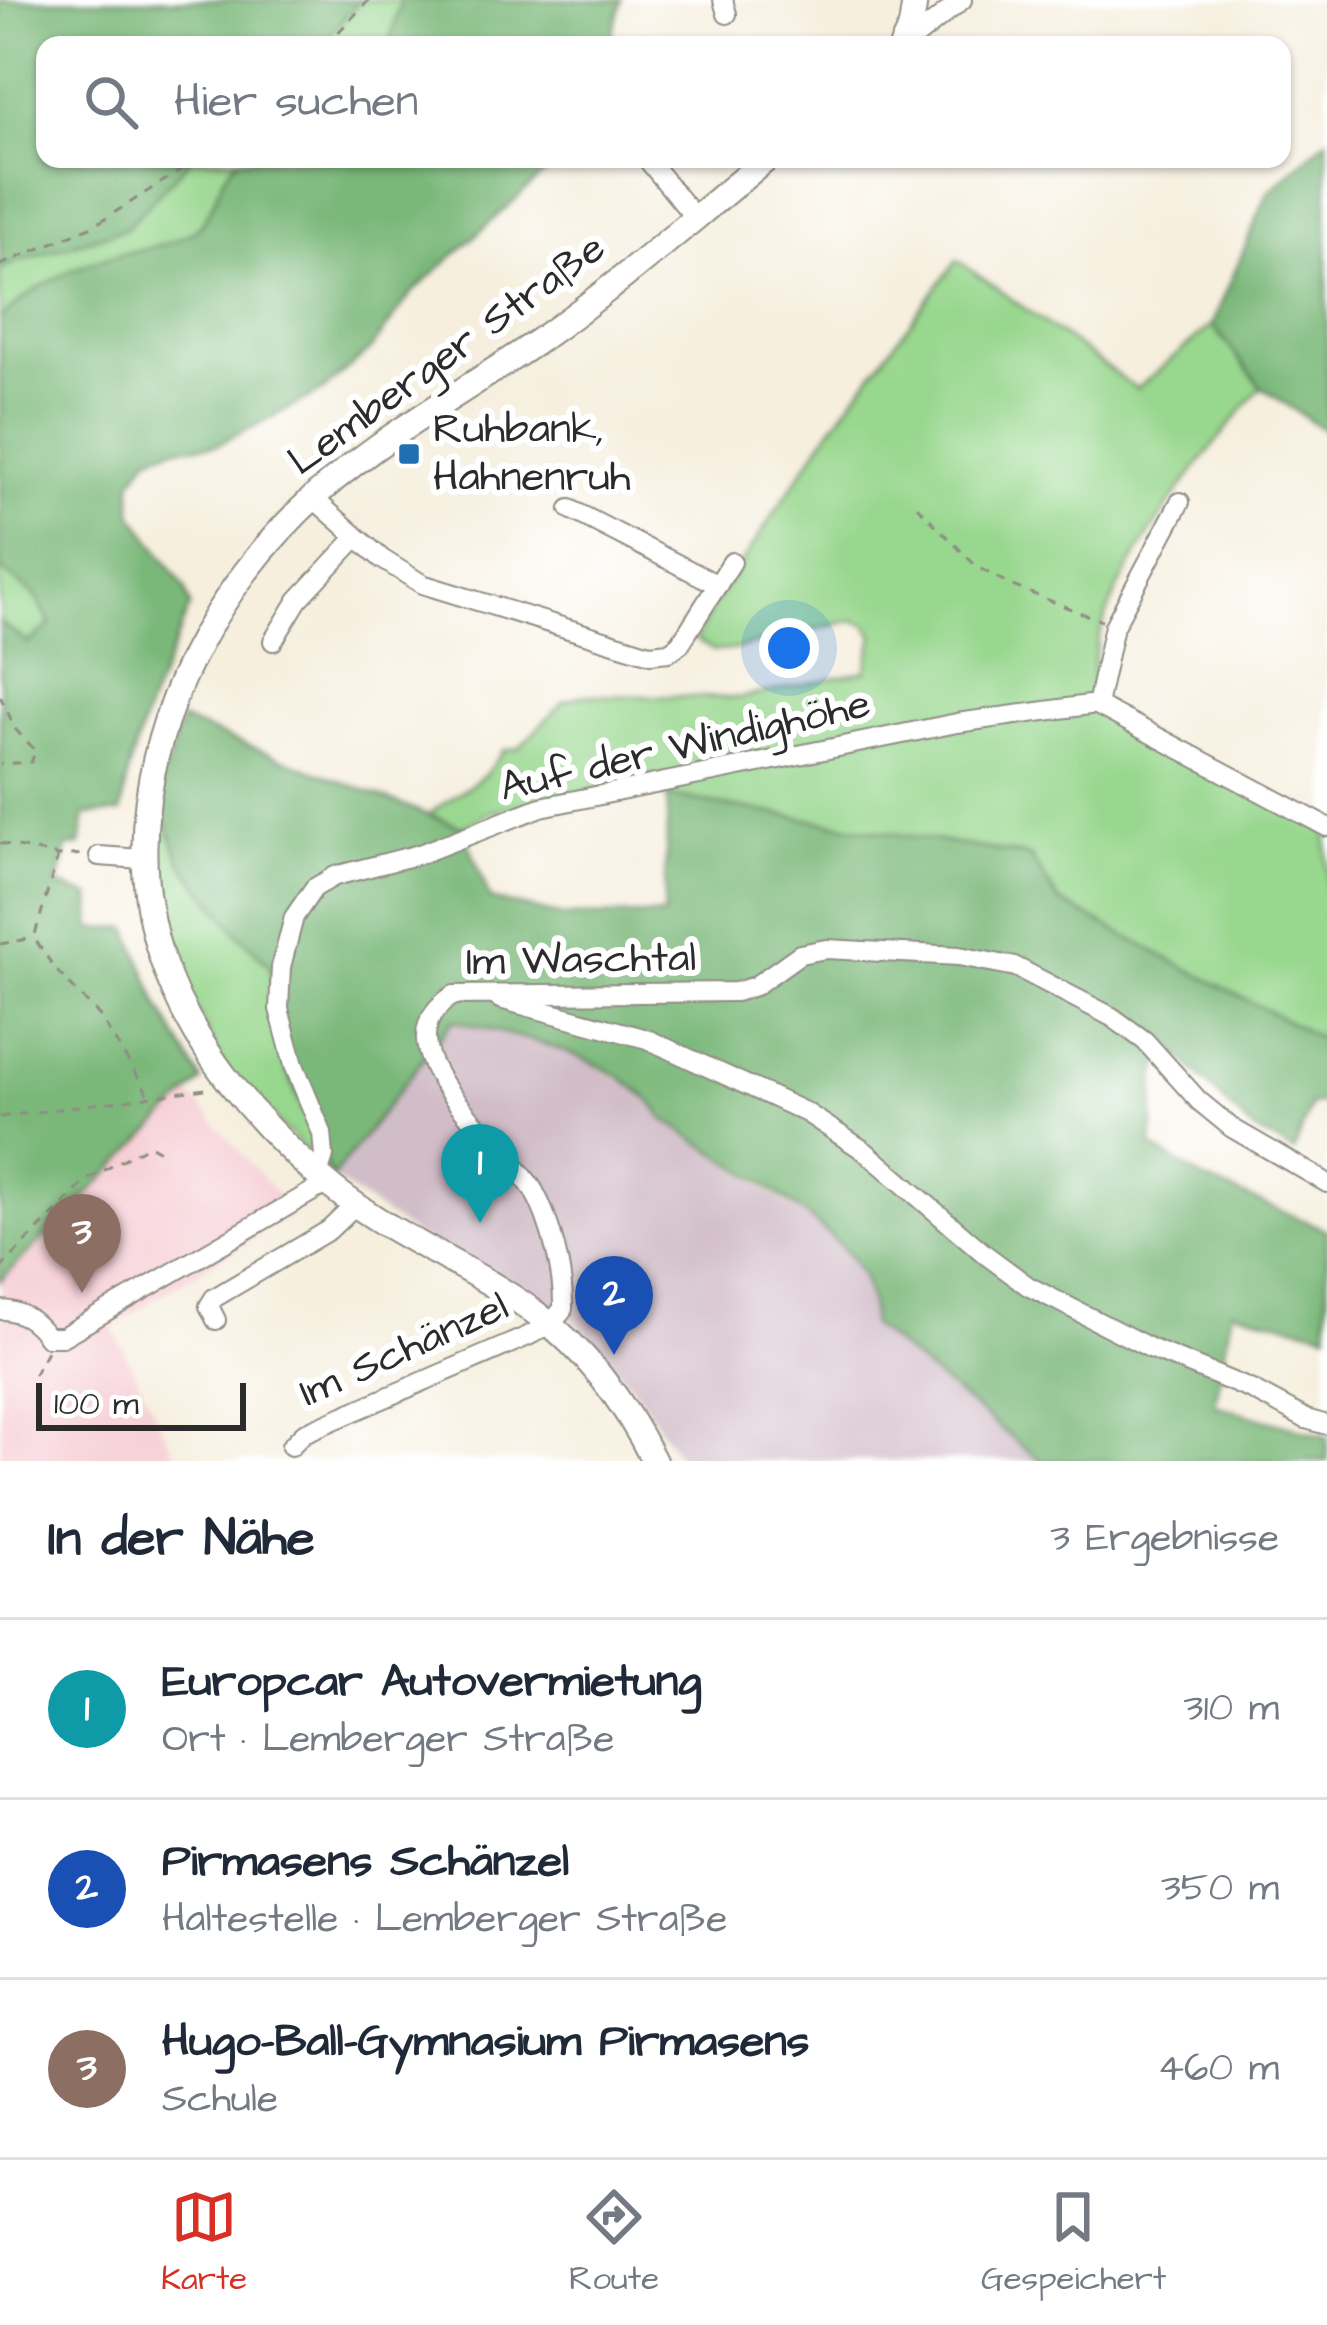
<!DOCTYPE html>
<html lang="de">
<head>
<meta charset="utf-8">
<style>
	body { margin:0; font-family:"Architects Daughter",sans-serif; background:#f6f6f7; color:#1f2937 }
	.scale { position:absolute; left:36px; bottom:30px; width:210px; box-sizing:border-box; padding-left:12px; border:6px solid #2b2b2b; border-top:0; font-size:33px; line-height:42px; white-space:nowrap; color:#2b2b2b; -webkit-text-stroke:9px #fff; paint-order:stroke }
	.you { position:absolute; left:789px; top:648px; width:42px; height:42px; margin:-30px; border:9px solid #fff; border-radius:50%; background:#1a73e8; box-shadow:0 0 0 18px #1a73e833 }
	.badge { display:grid; place-items:center; width:78px; height:78px; border-radius:50%; background:#d93025; color:#fff; font-size:39px; font-weight:700 }
	.pin { position:absolute; translate:-50% -99px; filter:drop-shadow(0 3px 6px #0008) }
	.pin::after { content:''; position:absolute; top:63px; width:42px; height:36px; background:inherit; clip-path:polygon(0 0,100% 0,50% 100%) }
	.list { margin:0; padding:0; list-style:none }
	h2 { display:flex; justify-content:space-between; align-items:center; height:156px; margin:0; padding:0 48px; font-size:51px }
	h2 small { font-size:39px; font-weight:400; color:#747a83 }
	.list li { display:grid; grid-template-columns:78px 1fr auto; gap:36px; align-items:center; box-sizing:border-box; height:180px; padding:0 48px; border-top:3px solid #e0e1e3 }
	.list b { display:block; font-size:45px; white-space:nowrap }
	.list p { margin:0; font-size:39px; white-space:nowrap; color:#747a83 }
	.list em { font-size:39px; font-style:normal; color:#747a83 }
	.icon { flex:none; width:66px; height:66px; fill:none; stroke:currentColor; stroke-width:2; stroke-linecap:round; stroke-linejoin:round }
	.map { position:relative; flex:none; width:1327px; height:1461px; overflow:hidden }
	.search { position:absolute; background:#fff; box-shadow:0 3px 9px #0004; left:36px; right:36px; top:36px; height:132px; display:flex; align-items:center; gap:30px; box-sizing:border-box; padding:0 42px; border-radius:24px; color:#747a83; font-size:45px }
	.sheet { height:696px; background:#fff }
	nav { display:flex; justify-content:space-around; align-items:center; box-sizing:border-box; height:168px; border-top:3px solid #e0e1e3; background:#fff; font-size:33px; color:#747a83 }
	nav a { display:grid; justify-items:center; gap:6px }
	nav .on { color:#d93025 }
	.map>svg:first-child { display:block }
	.built { fill:#f6cfd5 }
	.industrial { fill:#d1bdc8 }
	.green { fill:#98d78e; stroke:#62815c; stroke-width:3 }
	.forest { fill:#7ab879; stroke:#527252; stroke-width:3 }
	.lines { fill:none; stroke-linecap:round; stroke-linejoin:round }
	.minor-casing { stroke:#908d84; stroke-width:22 }
	.major-casing { stroke:#908d84; stroke-width:28 }
	.path { stroke:#908d84; stroke-width:3; stroke-dasharray:9 9; stroke-linecap:butt }
	.minor { stroke:#fff; stroke-width:18 }
	.major { stroke:#fff; stroke-width:24 }
	.poi-dot { fill:#1f6fb2; stroke:#fff; stroke-width:4.5 }
	.labels { text-anchor:middle; dominant-baseline:central; stroke-width:12; stroke-linejoin:round; paint-order:stroke }
	.street-label { font-size:42px; fill:#2b2b2b; stroke:#fff }
	.poi-label { font-size:42px; fill:#2b2b2b; stroke:#fff; text-anchor:start }
</style>
</head>
<body>
<div class="map">
<svg width="1327" height="1461" viewBox="0 0 1327 1461">
	<rect width="100%" height="100%" fill="#fff"/>
	<filter id="ink" filterUnits="userSpaceOnUse"><feTurbulence type="fractalNoise" baseFrequency=".00833" numOctaves="2"/><feDisplacementMap in="SourceGraphic" scale="24" xChannelSelector="R" yChannelSelector="G"/><feConvolveMatrix kernelMatrix="1 2 1 2 8 2 1 2 1" color-interpolation-filters="sRGB"/></filter>
	<filter id="wash" filterUnits="userSpaceOnUse"><feTurbulence type="fractalNoise" baseFrequency=".004" numOctaves="4" result="noise"/><feDisplacementMap in="SourceGraphic" scale="48" xChannelSelector="R" yChannelSelector="G"/><feGaussianBlur stdDeviation="2.7" result="paint"/><feColorMatrix in="noise" values="0 0 0 0 0 0 0 0 0 0 0 0 0 0 0 0 0 1.4 0 .05"/><feComposite in="paint" operator="in"/></filter>
	<g filter="url(#wash)">
		<rect width="100%" height="100%" fill="#f6efde"/>
		<path class="built" d="M189 1093 293 1213 112 1326 179 1461H0V1260L83 1176Z"/>
		<path class="industrial" d="M453 1019 575 1054 652 1099 664 1119 828 1233 855 1264 872 1299 871 1325 1041 1461H681L637 1393 585 1330 537 1291 418 1237 332 1178Z"/>
		<path class="green" d="M360 0H401L389 45H320Z
			M191 159H239C216 176 216 214 195 230 169 248 134 249 105 258 66 270 28 291 0 319V271L12 263 126 228Z
			M957 260 1137 389 1212 325 1261 387C1206 454 1063 619 1098 710L1327 832V1012L1320 1041 1059 901 1030 856 668 796 661 775 493 811 463 828 429 814 485 775 504 750 519 748 564 701 583 695 740 698 866 671 874 636 867 625 854 620 731 650 714 651 696 640 713 606 831 428Z
			M0 569 36 596 51 625 28 643 0 623Z
			M157 798 180 861 239 935 270 966 280 1054 332 1178 226 1070 190 996 165 933 153 871Z"/>
		<path class="forest" d="M0 0H360L320 45H45V159H191L126 228 12 263 0 271Z
			M401 0H622L609 45H389Z
			M1327 139V432L1261 387 1212 325 1268 193Z
			M239 159H560L411 294 371 349 321 392 217 445 173 448 148 457 132 481V513L185 588 190 606 148 707 130 764 121 812 85 815 80 845 67 847 57 885 90 896 92 929 128 928 159 1006 202 1081 0 1281V623L28 643 51 625 36 596 0 569V319C28 291 66 270 105 258 134 249 169 248 195 230 217 214 216 176 239 159Z
			M181 720 463 828 490 899 563 916 664 915 668 796 1030 856 1059 901 1327 1042V1103L1311 1104 1294 1152 1251 1128 1166 1042 1155 1079 1152 1147 1205 1180 1327 1230V1333L1232 1310 1215 1405 1327 1437V1461H1041L871 1325C872 1302 867 1282 854 1262 821 1215 715 1154 664 1119 626 1057 519 1038 453 1020L332 1178 280 1054 270 966 239 935 180 861 157 798Z"/>
	</g>
	<g filter="url(#ink)">
		<g class="lines">
			<defs>
				<path id="minor" d="M723 0 727 14
					M906 45 962 0
					M647 159 695 218
					M313 498 382 559 422 584 650 654 669 652 680 644 732 562
					M570 509 718 585
					M273 641 298 600 356 538
					M1097 705 1114 626 1180 502
					M99 856 142 859
					M500 999 647 1039 807 1113 866 1152 986 1255 1028 1286 1150 1348 1252 1390 1306 1419 1327 1425
					M318 1175 324 1156 322 1133 294 1065 279 1009 281 967 294 917 314 888 335 876 420 854 541 807 957 723 1089 705H1097L1327 827
					M0 1310C20 1310 36 1321 47 1337H62L327 1183
					M216 1320 209 1306 214 1298 329 1230 355 1205
					M291 1446 304 1433 528 1336 550 1324 563 1309C564 1274 551 1222 534 1191 505 1142 368 1048 454 995L736 992 755 986 800 954 826 949 959 956 1016 967 1112 1017 1145 1041 1199 1101 1232 1128 1327 1183"/>
				<path id="major" d="M902 45 911 27 915 0
					M654 1461C626 1405 588 1352 537 1314 466 1262 385 1235 316 1174 168 1042 101 892 174 699 202 628 244 566 298 512 369 442 459 396 541 339 620 284 692 219 767 159"/>
			</defs>
			<use href="#minor" class="minor-casing"/>
			<use href="#major" class="major-casing"/>
			<path class="path" d="M326 45 369 0
				M714 45 722 31
				M0 265 95 225 198 159
				M917 506 977 567 1015 587 1102 621
				M0 696 16 730 36 751 31 762 0 764
				M0 843 58 856 86 854
				M58 856 34 938 55 969 99 1015 149 1095
				M0 944 34 938
				M0 1117 212 1088
				M0 1269 87 1180 149 1145 165 1154
				M34 1375 47 1351"/>
			<use href="#minor" class="minor"/>
			<use href="#major" class="major"/>
		</g>
	</g>
	<rect class="poi-dot" x="397" y="442" width="24" height="24" rx="6"/>
	<g class="labels">
		<g class="street-label">
			<text transform="translate(447 355) rotate(-36)">Lemberger Straße</text>
			<text transform="translate(685 746) rotate(-13)">Auf der Windighöhe</text>
			<text transform="translate(581 960) rotate(-1)">Im Waschtal</text>
			<text transform="translate(404 1350) rotate(-24)">Im Schänzel</text>
		</g>
		<g class="poi-label">
			<text x="433" y="430">Ruhbank,<tspan x="433" dy="48">Hahnenruh</tspan></text>
		</g>
	</g>
</svg>
<div class="scale">100 m</div>
<div class="you"></div>
<div class="pin badge" style="left:480px;top:1223px;background:#0f9aa8">1</div>
<div class="pin badge" style="left:614px;top:1355px;background:#1a4fb4">2</div>
<div class="pin badge" style="left:82px;top:1293px;background:#8d6e63">3</div>
<div class="search"><svg class="icon" aria-label="search" viewBox="0 0 24 24"><circle cx="10" cy="10" r="6"/><path d="M15 15l6 6"/></svg>Hier suchen</div>
</div>
<section class="sheet">
<h2>In der Nähe<small>3 Ergebnisse</small></h2>
<ul class="list">
<li><span class="badge" style="background:#0f9aa8">1</span><div><b>Europcar Autovermietung</b><p>Ort · Lemberger Straße</p></div><em>310 m</em></li>
<li><span class="badge" style="background:#1a4fb4">2</span><div><b>Pirmasens Schänzel</b><p>Haltestelle · Lemberger Straße</p></div><em>350 m</em></li>
<li><span class="badge" style="background:#8d6e63">3</span><div><b>Hugo-Ball-Gymnasium Pirmasens</b><p>Schule</p></div><em>460 m</em></li>
</ul>
</section>
<nav>
<a class="on"><svg class="icon" aria-label="map" viewBox="0 0 24 24"><path d="M3 6l6-2 6 2 6-2v14l-6 2-6-2-6 2zM9 4v14M15 6v14"/></svg>Karte</a>
<a><svg class="icon" aria-label="directions" viewBox="0 0 24 24"><path d="M12 3l9 9-9 9-9-9zM9 14v-3h6M13 9l2 2-2 2"/></svg>Route</a>
<a><svg class="icon" aria-label="saved" viewBox="0 0 24 24"><path d="M7 4h10v16l-5-4-5 4z"/></svg>Gespeichert</a>
</nav>
</body>
</html>
